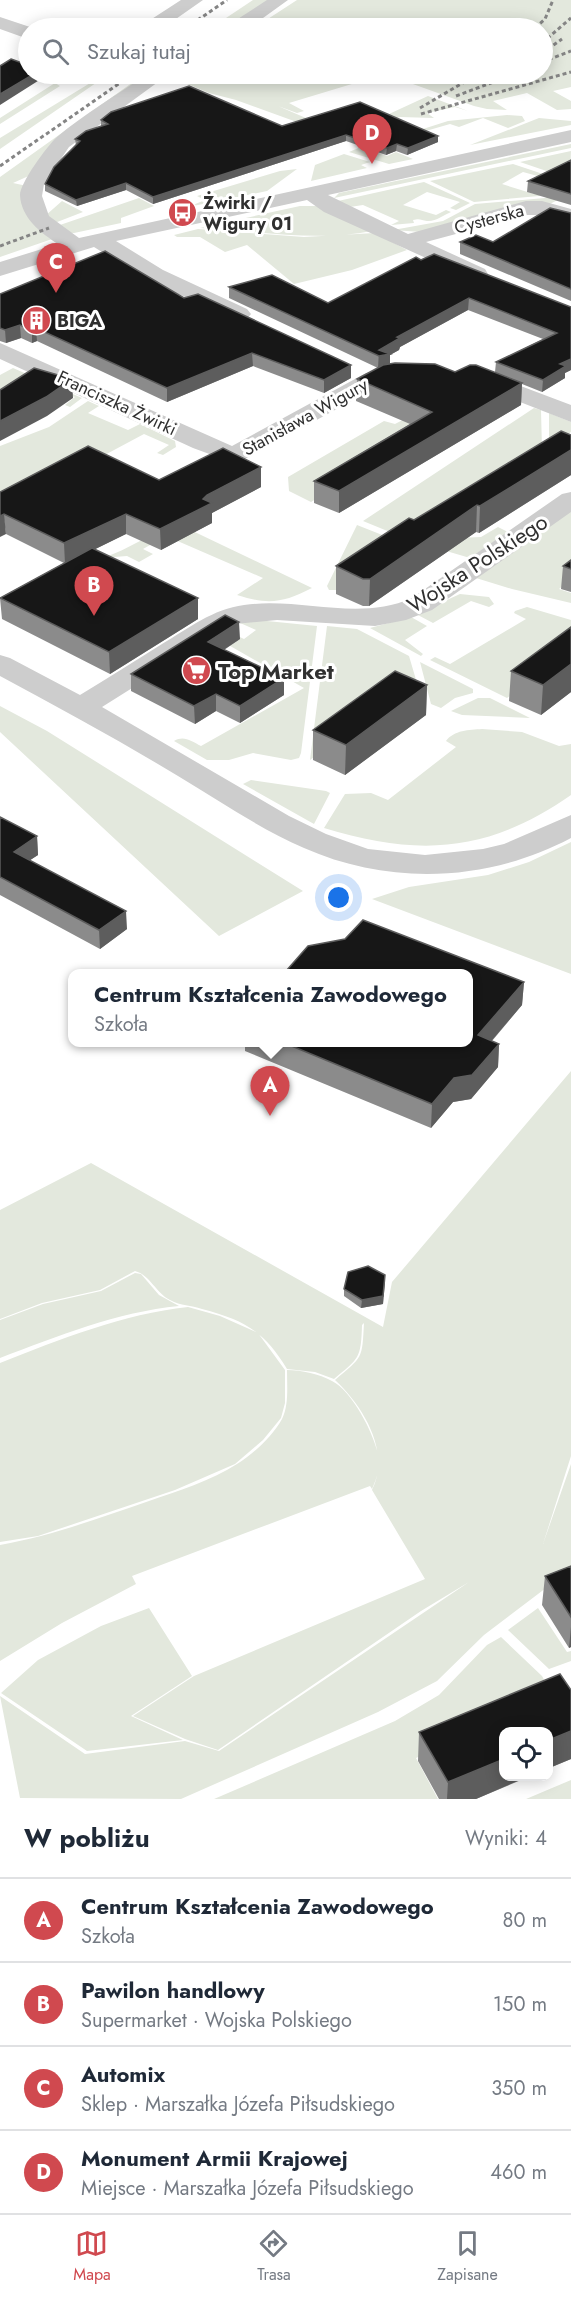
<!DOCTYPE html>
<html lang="pl">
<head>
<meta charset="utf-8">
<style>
	body { margin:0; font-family:Jost,sans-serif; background:#f6f6f7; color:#1f2937 }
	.controls { position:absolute; right:18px; bottom:18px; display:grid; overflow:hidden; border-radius:12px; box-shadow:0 3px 15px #0003 }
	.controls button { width:54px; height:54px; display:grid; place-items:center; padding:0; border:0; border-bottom:2px solid #e0e1e3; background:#fff; color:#1f2937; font:30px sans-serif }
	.you { position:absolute; left:339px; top:898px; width:21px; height:21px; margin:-15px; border:4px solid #fff; border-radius:50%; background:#1a73e8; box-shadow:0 0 0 9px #1a73e833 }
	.badge { display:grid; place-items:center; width:39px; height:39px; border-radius:50%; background:#d0494f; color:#fff; font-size:20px; font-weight:700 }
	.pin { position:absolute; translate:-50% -50px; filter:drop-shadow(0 2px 3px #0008) }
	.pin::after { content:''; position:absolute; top:32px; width:21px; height:18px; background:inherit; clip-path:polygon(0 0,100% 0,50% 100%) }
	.popup { position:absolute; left:68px; top:969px; width:405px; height:78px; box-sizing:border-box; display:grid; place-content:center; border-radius:12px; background:#fff; filter:drop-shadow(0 2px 4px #0005); font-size:20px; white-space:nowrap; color:#747a83 }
	.popup b { font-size:22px; color:#1f2937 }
	.popup::after { content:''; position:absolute; left:50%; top:100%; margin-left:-12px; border:12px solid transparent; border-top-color:#fff }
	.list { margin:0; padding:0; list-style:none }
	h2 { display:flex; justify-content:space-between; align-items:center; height:78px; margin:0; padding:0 24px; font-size:26px }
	h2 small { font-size:20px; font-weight:400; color:#747a83 }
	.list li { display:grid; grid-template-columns:39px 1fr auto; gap:18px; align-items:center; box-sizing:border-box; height:84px; padding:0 24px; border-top:2px solid #e0e1e3 }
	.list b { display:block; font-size:22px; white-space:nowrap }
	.list p { margin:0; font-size:20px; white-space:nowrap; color:#747a83 }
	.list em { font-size:20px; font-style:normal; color:#747a83 }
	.icon { flex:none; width:33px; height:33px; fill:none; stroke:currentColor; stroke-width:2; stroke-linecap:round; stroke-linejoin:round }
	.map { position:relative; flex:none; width:571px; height:1799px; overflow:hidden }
	.search { position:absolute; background:#fff; box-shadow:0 3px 15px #0003; left:18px; right:18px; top:18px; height:66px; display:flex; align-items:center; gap:15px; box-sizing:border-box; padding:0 21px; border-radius:33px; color:#747a83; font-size:22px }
	.sheet { height:414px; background:#fff }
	nav { display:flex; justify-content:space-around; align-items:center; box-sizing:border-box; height:84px; border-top:2px solid #e0e1e3; background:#fff; font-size:16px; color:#747a83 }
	nav a { display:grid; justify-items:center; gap:3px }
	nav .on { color:#d0494f }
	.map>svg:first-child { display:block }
	.green { fill:#e3e8dd }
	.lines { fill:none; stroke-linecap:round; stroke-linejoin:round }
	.minor { fill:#cdcdcd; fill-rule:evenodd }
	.rail { stroke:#858585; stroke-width:3; stroke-dasharray:4 3; stroke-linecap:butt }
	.wall { fill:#8b8b8b; fill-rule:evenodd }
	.shaded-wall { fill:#5d5d5d }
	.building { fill:#171717; stroke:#5d5d5d; stroke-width:1.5 }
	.labels { text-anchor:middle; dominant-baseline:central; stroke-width:6; stroke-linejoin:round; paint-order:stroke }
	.far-poi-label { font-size:18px; font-weight:bold; fill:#303030; stroke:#fff; text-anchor:start }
	.far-street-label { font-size:18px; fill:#303030; stroke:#fff }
	.street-label { font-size:22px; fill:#303030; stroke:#fff }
	.poi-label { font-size:22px; font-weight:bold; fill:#303030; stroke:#fff; text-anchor:start }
</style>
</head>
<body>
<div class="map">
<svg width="571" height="1799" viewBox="0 0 571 1799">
	<rect width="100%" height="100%" fill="#fff"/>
	<path class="green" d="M253 0H271L230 28H211Z
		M297 0H571V87L553 91 571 101V109L557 110 527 93 493 101 507 110 487 109 474 106 385 74 289 103 304 111 297 113 278 106 336 131 389 114 428 96 468 111 455 107 427 113 434 118 400 117 340 133 316 129 236 100 209 93 168 76 174 74H542V28H254Z
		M105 74H109L0 149V138Z
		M143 75 148 76 33 174 13 183 27 186 55 238 0 257V177Z
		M55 83 60 86 0 124V118Z
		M507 115 522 116 525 121 508 128 483 118 459 127 450 124 405 137 401 136 448 121Z
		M539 118 571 121V125L470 145Z
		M571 144V148L334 198 339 193Z
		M361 147 387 156 396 152 413 159 389 164 349 152Z
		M571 151 570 179 520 162Z
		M344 154 370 162 361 165 367 168 311 181 315 165Z
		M513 164 567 182 556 181 523 172 502 184 534 194 549 191 539 196 474 202 430 181Z
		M297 169 267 191 188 207 205 200 197 196 280 171Z
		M424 182 470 203 456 210 450 208 460 202 427 192 403 205 436 215 446 210 451 212C444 215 435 222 427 221 421 220 420 218 413 220L414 223 391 225 399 221 363 205 350 207 338 201Z
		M571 184V193L548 205 421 232 393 230 443 221 475 204 545 198Z
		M139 198 154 206 121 218V223L74 233H68L57 226Z
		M62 201 83 212 52 224 45 216Z
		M300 206H318L372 231C316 242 256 231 200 228Z
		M198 229 304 237 375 233 407 250 352 270 294 284 247 245 225 252 200 237H177L174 235Z
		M13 368 82 398 70 407 65 405 75 397 37 385 0 403V375Z
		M456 392 485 400 311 502 289 491 288 477 384 421 395 424Z
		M88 401 99 406 88 413 128 430 140 424 175 441 176 447 163 455 157 453 169 445 144 434 0 511V446L49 427Z
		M534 408 541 410 542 450 450 523 475 534 402 537 363 521Z
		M549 413 571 422V432L549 448Z
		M571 508V579L559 589 571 593V603L512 589 476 578Z
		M178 524 312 588C283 603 268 605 237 595L263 578 166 536 143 549 153 554 139 562 127 556 102 558C129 550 151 532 178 524Z
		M357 525 405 544 338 590H329L327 586Z
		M498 527 508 532 470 558 409 540 481 537Z
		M460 594 489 597 494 604 489 607 471 601 433 623 416 614Z
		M527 607 571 620V652L507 698 430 660 435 657 450 664 526 619 514 613 515 611Z
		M411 617 427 626 405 640 423 654 421 656 370 628Z
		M257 620 317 626 301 753 299 758 291 760 253 753 229 760H207L174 741C184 735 191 741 201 746L304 688 225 643 223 629 244 639 256 630 238 622Z
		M327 626 357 629 409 656 422 700 404 691 310 760Z
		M420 662 473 689V693L455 698 441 708 431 704Z
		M478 698H490L530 718 462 715 451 711Z
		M0 706 47 731 303 891 219 936 0 732Z
		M482 729 522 732 559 746 571 744V795C488 853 419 857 324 828L345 794 371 793 388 800 456 747 446 741C454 730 469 730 482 729Z
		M251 780 326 791 330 793 314 824 243 784Z
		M571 842V974L372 899 409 887 488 875 529 862Z
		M571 1071V1456L543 1544 571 1464V1569L484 1635 437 1681 378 1712 181 1799 20 1798 0 1696 85 1754 185 1741 219 1751 469 1582 421 1611 218 1750 185 1739 133 1716 194 1676 425 1579 372 1490C391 1453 364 1407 335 1380 363 1356 362 1360 364 1323L362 1325C361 1359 359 1358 334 1379L315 1372 287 1369C264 1331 244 1320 202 1309 191 1305 181 1306 170 1300 156 1293 150 1275 135 1271L100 1290 42 1303 0 1319V1210L91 1163 383 1327 392 1282Z
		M135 1273 141 1274 159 1295 179 1306C117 1312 58 1336 0 1358V1320L43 1304 101 1291Z
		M188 1307 220 1316 258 1333 285 1370V1403L281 1418 263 1440 235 1464 175 1490 38 1536 0 1542V1363C61 1339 123 1314 188 1307Z
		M287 1370C302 1370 319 1374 332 1381 352 1391 373 1432 378 1454 381 1466 377 1478 372 1489L370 1486 132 1576 136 1584 62 1623 0 1661V1545C51 1536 99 1518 149 1501 177 1491 211 1481 237 1464 253 1454 272 1437 282 1419 289 1405 287 1386 287 1370Z
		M149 1608 192 1676 131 1716 183 1740 87 1751 1 1693 38 1660 101 1626Z
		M538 1608 567 1652 571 1651V1661L549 1669 508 1630Z
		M501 1637 542 1676 553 1696 416 1758 438 1799H214L395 1721 439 1695 487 1645Z
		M571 1780V1799H526Z"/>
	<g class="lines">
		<path class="minor" d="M181 0H203L163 28H142L144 24Z
			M267 0H288L249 28H228L230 24Z
			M0 17 33 28H28V39L0 29Z
			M147 74H169L69 147 44 184 42 196 49 216 79 238 571 130V142L328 195 408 234 526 201H542L571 209V223L541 215H527L426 242 485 269 488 274 485 279 477 281 324 212 307 200 116 241 163 270 247 309 251 314 247 319 239 321 147 280 94 247 0 276V262L58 244C41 233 21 218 20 195 20 183 47 146 57 137 84 114 117 95 147 74Z
			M0 343 232 446 366 373 399 368 408 370 411 375 408 380 381 385 243 460 234 463 193 448 0 359Z
			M481 371 571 405V422L472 383 469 378 472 373Z
			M571 492V512L432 610 406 620 375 626 277 620 234 624 102 707 289 816 326 834 368 849 425 855 483 849 504 844 571 815V838C488 882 390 886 304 848 260 829 220 801 178 776 120 741 60 708 0 676V655L10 658 80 695C108 678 135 661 162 644 189 628 213 609 244 605 301 597 358 622 412 598L562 494Z"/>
		<path class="rail" d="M186 28 227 0
			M535 28 545 19 553 0
			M542 43 571 18
			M542 53 562 39
			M542 62 571 51
			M456 96 515 74
			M420 108 478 74
			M421 114 571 72
			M0 166 133 74
			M0 246 49 228"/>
	</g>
	<path class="wall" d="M101 120 282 126 438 142 407 155 396 151 386 155 346 141 153 204 126 190 77 206 45 191V184L76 146 75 139 101 126Z
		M571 160V207V205L527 192 528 181Z
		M571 213V301L460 254V242H493Z
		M421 260 571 307V370L565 373V378L542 392 522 384 521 405 339 513 314 503V481L410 424 356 401 357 379 378 368 229 298V287L328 303ZM468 310 543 339 496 362 495 372H455L390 364V355L399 350 400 347Z
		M0 294 184 298 351 365V378L324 393 253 366 167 402 37 341 32 343 21 338 6 343 0 341Z
		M571 435V475L479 533 476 532 369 606H363L336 594V566L414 520Z
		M261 467V487L212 513V523L161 550 126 534 95 549 198 619 110 674 2 619 0 598 64 563 6 534 0 492 159 480Z
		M571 560V592L561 589 563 566Z
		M571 627V692L541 715 509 701 511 671Z
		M240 639 224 650 284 695 240 723 216 711 195 724 131 691V674Z
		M427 685 426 715 345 775 313 760V730Z
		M0 817 37 836 38 855 30 860 127 929 100 949 0 895Z
		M308 946 524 982 522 1005 492 1041 499 1044 498 1067 471 1099 453 1102 431 1128 245 1051V1042H468V974H287V970Z
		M385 1283 383 1304 361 1308 344 1296V1289Z
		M571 1566V1647L569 1648 542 1605 545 1576Z
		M571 1690V1759L476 1799H439L418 1761 419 1732Z"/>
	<path class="shaded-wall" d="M34 74H41V79L0 105V94Z
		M346 135V141L153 204V197Z
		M438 136V142L407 155 408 148Z
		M397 144 396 151 386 155 387 148Z
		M126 183V190L77 206 76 200Z
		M469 298 468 310 400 347 399 350 390 355V366L378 368 379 350 397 337Z
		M20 325 21 338 6 343 5 330Z
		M36 328 37 341 32 343V330Z
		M252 353 253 366 167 402V388Z
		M571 359V370L565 373V378L542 392 543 380 560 364Z
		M351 365V378L324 393V380Z
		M72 379 73 398 47 416 0 441V421Z
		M522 383 521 405 339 513V491Z
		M571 450V475L479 533 480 506Z
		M261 467V487L212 513V523L161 550 160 529 207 495Z
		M477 505 476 532 369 606 370 579Z
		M4 514 6 534 0 537V516Z
		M126 514V534L65 564 64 543Z
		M198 598V619L110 674 109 652Z
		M239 622 240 639 208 660V642Z
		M571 664V692L541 715 543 685Z
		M284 678V695L240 723V706Z
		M427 685 426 715 345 775 346 745Z
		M216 694V711L195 724 194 706Z
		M37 836 38 855 15 870 14 852Z
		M126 911 127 929 100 949 99 930Z
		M524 982 522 1005 476 1059 478 1035Z
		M499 1044 498 1067 471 1099 453 1102 431 1128 432 1104 454 1078Z
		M385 1275 383 1304 361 1308 362 1300Z
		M571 1627V1647L569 1648Z
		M571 1731V1759L549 1768V1740Z
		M504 1759V1776H529L476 1799H447L448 1782Z"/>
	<path class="building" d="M11 59 28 65V74H34L0 94V66Z
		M189 86 282 126 360 102 438 136 408 148 397 144 387 148 346 135 153 197 126 183 76 200 45 184 54 167 80 141 75 139 86 131 108 124 101 120 111 112Z
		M571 160V194L528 181Z
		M550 208 571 213V289L460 242 476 235 493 242Z
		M105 251 184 298 198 294 351 365 324 380 252 353 167 388 36 328 32 330 20 325 5 330 0 328V294Z
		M434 254 571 307V359L560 364 566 366 543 380 496 362 557 333 469 298 397 337 400 338 379 350 390 354 379 356 229 287 272 275 328 303 416 257 421 260Z
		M395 363 435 364 455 372 470 365H476L522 383 339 491 314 481 432 412 357 379 383 365Z
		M34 368 72 379 46 397 0 421V390Z
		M561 431 571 435V450L480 506 477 505 370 579H363L336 566 409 518 414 520Z
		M88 446 159 480 223 448 261 467 207 495 203 499 212 503 160 529 126 514 64 543 4 514 0 516V492Z
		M92 548 198 598 109 652 0 598Z
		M571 560V569L563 566Z
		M225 615 239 622 208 642 284 678 240 706 216 694 194 706 131 674Z
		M571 627V664L543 685 511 671Z
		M395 671 427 685 346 745 313 730Z
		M0 817 37 836 14 852 126 911 99 930 0 877Z
		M363 920 524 982 478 1035 499 1044 472 1075 454 1078 432 1104 282 1042H468V974H398L394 972 387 974H295L296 973 287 970 308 946 345 939Z
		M368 1266 385 1275 383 1296 362 1300 344 1289 348 1272Z
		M571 1566V1617L545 1576Z
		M560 1674 571 1690V1731L549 1740V1731H504V1759L448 1782 419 1732Z"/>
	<defs>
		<symbol id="bus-disc" viewBox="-11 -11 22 22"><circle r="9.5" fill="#d0494f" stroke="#fff"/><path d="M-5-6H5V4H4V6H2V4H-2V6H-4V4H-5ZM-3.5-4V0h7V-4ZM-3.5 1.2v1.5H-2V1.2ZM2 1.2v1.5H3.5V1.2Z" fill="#fff"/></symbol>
		<symbol id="building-disc" viewBox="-11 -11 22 22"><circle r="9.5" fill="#d0494f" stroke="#fff"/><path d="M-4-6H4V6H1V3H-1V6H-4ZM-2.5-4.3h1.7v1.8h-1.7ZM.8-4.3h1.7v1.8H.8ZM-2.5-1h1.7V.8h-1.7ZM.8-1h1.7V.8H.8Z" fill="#fff"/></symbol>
		<symbol id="supermarket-disc" viewBox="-11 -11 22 22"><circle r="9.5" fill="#d0494f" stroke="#fff"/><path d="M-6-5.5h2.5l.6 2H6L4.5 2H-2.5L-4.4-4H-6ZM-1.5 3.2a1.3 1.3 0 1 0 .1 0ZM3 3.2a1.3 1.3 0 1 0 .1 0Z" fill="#fff"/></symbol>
	</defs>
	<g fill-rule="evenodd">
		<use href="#bus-disc" x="166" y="196" width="33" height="33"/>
		<use href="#building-disc" x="20" y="304" width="33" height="33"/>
		<use href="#supermarket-disc" x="180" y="654" width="33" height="33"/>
	</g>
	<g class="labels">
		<g class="far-poi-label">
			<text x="203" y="203">Żwirki /<tspan x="203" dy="21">Wigury 01</tspan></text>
			<text x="57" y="321">BIGA</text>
		</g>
		<g class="far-street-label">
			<text transform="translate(489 219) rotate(-15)">Cysterska</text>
			<text transform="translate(117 403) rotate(25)">Franciszka Żwirki</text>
			<text transform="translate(305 417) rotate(-29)">Stanisława Wigury</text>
		</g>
		<g class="street-label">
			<text transform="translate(477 563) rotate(-33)">Wojska Polskiego</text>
		</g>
		<g class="poi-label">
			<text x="218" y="671">Top Market</text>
		</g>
	</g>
</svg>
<div class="controls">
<button><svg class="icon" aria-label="locate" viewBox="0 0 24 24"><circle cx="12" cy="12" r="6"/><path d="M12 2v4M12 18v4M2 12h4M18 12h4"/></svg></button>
</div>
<div class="you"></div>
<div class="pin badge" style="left:270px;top:1116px">A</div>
<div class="popup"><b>Centrum Kształcenia Zawodowego</b>Szkoła</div>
<div class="pin badge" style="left:94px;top:616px">B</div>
<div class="pin badge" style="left:56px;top:293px">C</div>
<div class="pin badge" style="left:372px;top:164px">D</div>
<div class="search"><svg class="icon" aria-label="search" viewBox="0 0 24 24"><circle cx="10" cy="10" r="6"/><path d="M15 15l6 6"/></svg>Szukaj tutaj</div>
</div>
<section class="sheet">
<h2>W pobliżu<small>Wyniki: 4</small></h2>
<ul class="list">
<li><span class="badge">A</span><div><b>Centrum Kształcenia Zawodowego</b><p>Szkoła</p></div><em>80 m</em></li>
<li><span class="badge">B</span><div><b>Pawilon handlowy</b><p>Supermarket · Wojska Polskiego</p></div><em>150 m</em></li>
<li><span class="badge">C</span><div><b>Automix</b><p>Sklep · Marszałka Józefa Piłsudskiego</p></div><em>350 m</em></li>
<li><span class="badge">D</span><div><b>Monument Armii Krajowej</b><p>Miejsce · Marszałka Józefa Piłsudskiego</p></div><em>460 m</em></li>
</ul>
</section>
<nav>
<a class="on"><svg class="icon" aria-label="map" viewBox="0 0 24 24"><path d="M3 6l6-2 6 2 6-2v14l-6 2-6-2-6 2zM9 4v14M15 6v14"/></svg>Mapa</a>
<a><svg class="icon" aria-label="directions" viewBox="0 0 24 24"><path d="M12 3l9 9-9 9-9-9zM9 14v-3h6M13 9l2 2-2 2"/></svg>Trasa</a>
<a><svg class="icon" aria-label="saved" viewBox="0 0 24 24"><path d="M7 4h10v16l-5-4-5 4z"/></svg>Zapisane</a>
</nav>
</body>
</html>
